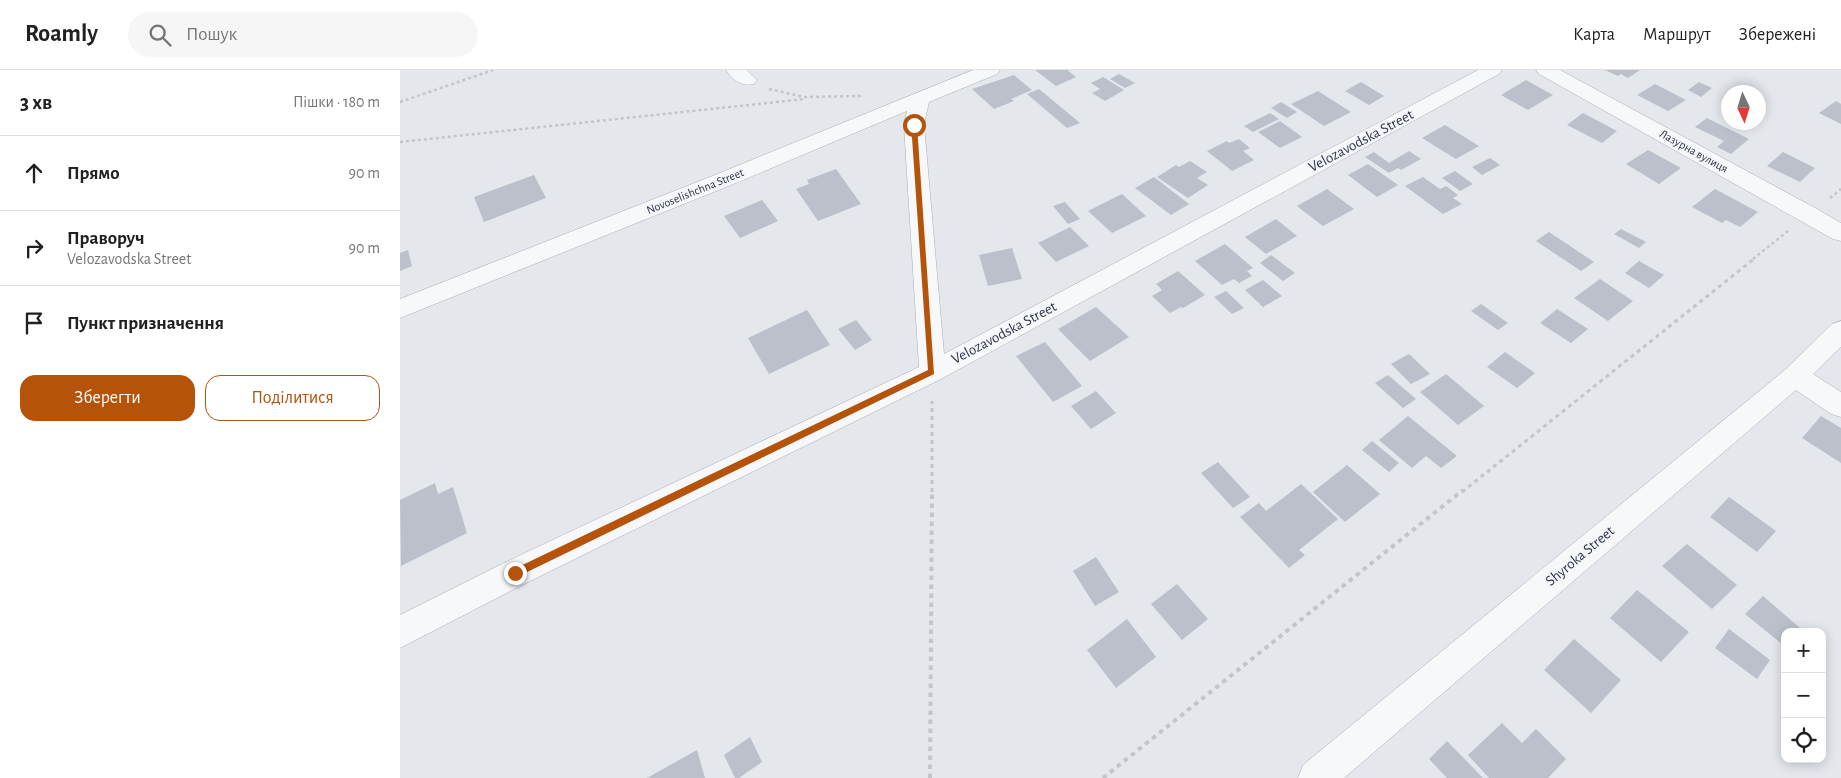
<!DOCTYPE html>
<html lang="uk">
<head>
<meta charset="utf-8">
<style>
	body { margin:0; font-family:"Alegreya Sans",sans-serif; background:#f6f6f6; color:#202124 }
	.controls { position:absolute; right:15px; bottom:15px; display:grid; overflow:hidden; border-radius:10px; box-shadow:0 2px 12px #0003 }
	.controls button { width:45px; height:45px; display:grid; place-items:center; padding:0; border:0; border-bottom:1px solid #e0e0e0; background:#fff; color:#202124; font:25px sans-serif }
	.compass { position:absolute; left:1321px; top:15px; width:45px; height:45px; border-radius:50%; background:#fff; box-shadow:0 2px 12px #0003; rotate:176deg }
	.stop { position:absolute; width:15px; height:15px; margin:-11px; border:4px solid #b45309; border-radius:50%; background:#fff }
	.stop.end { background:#b45309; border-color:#fff; box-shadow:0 1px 5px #0008 }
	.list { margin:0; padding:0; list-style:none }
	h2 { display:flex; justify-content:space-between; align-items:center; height:65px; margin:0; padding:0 20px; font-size:21px }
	h2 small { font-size:16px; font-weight:400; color:#757577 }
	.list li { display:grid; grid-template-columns:32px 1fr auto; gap:15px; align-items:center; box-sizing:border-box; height:75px; padding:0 20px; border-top:1px solid #e0e0e0 }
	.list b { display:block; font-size:19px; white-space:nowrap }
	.list p { margin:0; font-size:16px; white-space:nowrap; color:#757577 }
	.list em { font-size:16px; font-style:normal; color:#757577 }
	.actions { display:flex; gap:10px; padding:15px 20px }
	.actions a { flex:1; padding:11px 0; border:1px solid #b45309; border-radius:15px; text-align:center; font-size:18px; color:#b45309 }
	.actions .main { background:#b45309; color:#fff }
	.icon { flex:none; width:28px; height:28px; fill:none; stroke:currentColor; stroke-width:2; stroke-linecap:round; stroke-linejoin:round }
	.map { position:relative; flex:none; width:1441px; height:708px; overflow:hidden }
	header { display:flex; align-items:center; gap:30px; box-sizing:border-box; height:70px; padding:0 25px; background:#fff; border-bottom:1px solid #e0e0e0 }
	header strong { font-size:24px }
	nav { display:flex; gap:28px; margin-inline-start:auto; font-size:18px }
	.search { width:350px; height:45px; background:#f6f6f6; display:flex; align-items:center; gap:12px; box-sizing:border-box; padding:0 18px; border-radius:28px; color:#757577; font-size:19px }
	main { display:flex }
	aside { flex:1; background:#fff }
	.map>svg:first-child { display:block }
	.building { fill:#bbc0ca }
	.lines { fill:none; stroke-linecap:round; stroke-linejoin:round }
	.minor-casing { stroke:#a9aeb7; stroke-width:1 }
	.path-far2 { stroke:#c2c5cb; stroke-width:2.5; stroke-dasharray:3 3; stroke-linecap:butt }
	.path-far1 { stroke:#c2c5cb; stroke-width:3; stroke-dasharray:4 4; stroke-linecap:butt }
	.path { stroke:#c2c5cb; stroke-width:4; stroke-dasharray:4.5 4.5; stroke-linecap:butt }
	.minor { fill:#f7f8fa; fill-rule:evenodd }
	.route { fill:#b45309 }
	.labels { text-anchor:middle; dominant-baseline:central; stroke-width:4; stroke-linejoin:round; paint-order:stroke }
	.far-street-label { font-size:12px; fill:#2b3445; stroke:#f4f6f9 }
	.street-label { font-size:15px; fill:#2b3445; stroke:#f4f6f9 }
</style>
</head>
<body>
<header>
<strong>Roamly</strong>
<div class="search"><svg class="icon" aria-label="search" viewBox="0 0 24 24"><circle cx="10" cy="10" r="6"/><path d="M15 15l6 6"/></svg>Пошук</div>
<nav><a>Карта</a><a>Маршрут</a><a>Збережені</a></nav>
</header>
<main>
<aside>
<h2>3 хв<small>Пішки · 180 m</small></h2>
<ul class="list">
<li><svg class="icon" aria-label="ahead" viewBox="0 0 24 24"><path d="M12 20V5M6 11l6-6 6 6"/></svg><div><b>Прямо</b></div><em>90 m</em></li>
<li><svg class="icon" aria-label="right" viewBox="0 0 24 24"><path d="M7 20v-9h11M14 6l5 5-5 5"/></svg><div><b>Праворуч</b><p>Velozavodska Street</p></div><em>90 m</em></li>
<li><svg class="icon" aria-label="arrive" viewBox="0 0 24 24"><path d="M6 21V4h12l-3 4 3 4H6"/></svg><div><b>Пункт призначення</b></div></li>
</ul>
<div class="actions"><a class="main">Зберегти</a><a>Поділитися</a></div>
</aside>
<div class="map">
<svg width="1441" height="708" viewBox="0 0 1441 708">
	<rect width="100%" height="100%" fill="#e4e7ec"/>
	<path class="building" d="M635 0H667L676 7 656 16Z
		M1205 0H1240L1228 8 1221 4 1218 6Z
		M719 4 735 13 725 18 710 9Z
		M614 5 632 20 611 29 614 31 594 39 572 19Z
		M703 7 724 20 705 31 692 23 700 19 691 13Z
		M1126 10 1153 25 1128 40 1101 25Z
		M961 12 984 26 969 35 945 21Z
		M1299 12 1312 18 1301 27 1288 20Z
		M1255 14 1286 30 1268 41 1237 25Z
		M639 19 680 53 667 58 627 24Z
		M918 21 951 42 924 56 891 34Z
		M1436 31 1441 34V54L1419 43Z
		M881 32 897 42 887 48 871 38Z
		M870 43 879 49 853 62 844 56Z
		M1183 43 1217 61 1202 73 1167 55Z
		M1307 48 1349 69 1331 84 1317 77 1324 71 1295 57Z
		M880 51 902 67 880 78 858 62Z
		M1045 55 1079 76 1056 89 1022 68Z
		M839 69 850 78 843 81 854 90 832 101 807 81 827 71 829 73Z
		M1248 80 1281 98 1259 114 1226 94Z
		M1009 81 1021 89 1001 100 998 98 989 103 965 87 974 82 989 93Z
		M1383 82 1415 98 1400 112 1367 96Z
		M1090 88 1100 95 1082 105 1072 97Z
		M790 91 807 102 797 108 808 115 788 128 757 107 776 95 779 97Z
		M968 94 998 115 977 127 948 105Z
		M436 99 461 134 418 151 396 119 409 114 407 110Z
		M1055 101 1073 114 1060 121 1042 108Z
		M134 105 146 128 84 152 74 127Z
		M754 107 789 134 771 145 735 118Z
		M1023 107 1040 119 1046 116 1058 125 1053 128 1062 134 1043 144 1005 116Z
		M927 119 954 139 923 156 897 136Z
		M1315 119 1358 142 1340 157 1326 150 1322 153 1292 137Z
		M722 124 746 146 712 163 688 141Z
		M362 130 378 151 340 168 324 146Z
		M665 132 680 149 668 154 653 136Z
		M876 149 897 166 866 184 845 167Z
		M670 157 689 176 656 192 638 173Z
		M1221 159 1246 172 1239 178 1214 164Z
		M1149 162 1194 192 1181 201 1136 171Z
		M825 174 853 198 847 201 852 206 839 213 834 209 822 215 795 191Z
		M612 178 622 209 588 216 579 185Z
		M8 180 12 196 0 201V183Z
		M871 185 895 203 883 211 860 193Z
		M1239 191 1264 205 1249 218 1225 203Z
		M778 201 805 225 783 238 781 237 770 243 752 226 762 220 756 214Z
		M1200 209 1233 231 1208 251 1174 228Z
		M863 210 882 226 863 237 845 220Z
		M826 221 844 238 832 244 814 227Z
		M1081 234 1108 253 1098 260 1071 241Z
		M696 237 729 267 690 291 658 259Z
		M1157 239 1188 259 1171 273 1140 253Z
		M407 240 430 275 369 304 348 268Z
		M456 250 472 270 455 280 438 259Z
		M645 272 682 316 653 332 616 286Z
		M1105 282 1135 303 1117 318 1087 297Z
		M1009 284 1030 304 1011 314 991 294Z
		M1046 304 1084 336 1058 355 1020 322Z
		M988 305 1016 329 1003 338 975 313Z
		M696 321 716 343 691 359 671 336Z
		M1008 346 1057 386 1041 398 1026 386 1012 398 979 370Z
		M1421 346 1441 358V393L1402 368Z
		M972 371 999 393 989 402 962 380Z
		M818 392 850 427 833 438 801 403Z
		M947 395 980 424 945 452 913 422Z
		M35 413 38 424 53 417 67 463 1 496 0 430Z
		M901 414 938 449 899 480 905 485 889 498 840 447 859 433 866 441Z
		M1329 427 1376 461 1357 482 1310 447Z
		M1287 474 1337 515 1312 539 1262 496Z
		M696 487 719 522 695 536 673 501Z
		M777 514 808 549 782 570 751 534Z
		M1237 520 1289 562 1261 592 1210 548Z
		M1363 526 1400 558 1396 562H1385V573L1383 575 1345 544Z
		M727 549 756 587 716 618 687 580Z
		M1329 559 1370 590 1357 609 1315 578Z
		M1174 569 1221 610 1191 643 1144 600Z
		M1102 653 1122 673 1136 659 1166 689 1148 708H1089L1068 685Z
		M350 667 362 692 339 708H335L324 685Z
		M1047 671 1083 708H1047L1029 689Z
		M297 680 305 708H247Z"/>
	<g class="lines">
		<defs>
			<path id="minor" d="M326 0H347L357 10 354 14C341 17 333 10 326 0Z
				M573 0H600L597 4 529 32 524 55 544 284 1078 0H1102L1099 4 541 309 126 513 0 578V545L104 493 519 297 504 55 507 41 331 115 0 248V229L315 105Z
				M1136 0H1160L1417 139 1441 153V171L1433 169 1139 4Z
				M1441 251V277L1413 304 1441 322V347L1431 344 1396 320 944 708H898L903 695 1386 299 1432 254Z"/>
		</defs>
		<use href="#minor" class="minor-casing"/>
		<path class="path-far2" d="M369 19 404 27 461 26
			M0 32 93 0
			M0 72 405 29
			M1430 128 1441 119
			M1353 189 1388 161"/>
		<path class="path-far1" d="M532 422V331
			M1062 422 1355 188"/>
		<path class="path" d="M530 708 532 420
			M703 708 1063 420"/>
		<use href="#minor" class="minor"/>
	</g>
	<path class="route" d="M511 53 517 55 534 304 119 506H112V500L528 300Z"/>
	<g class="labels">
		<g class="far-street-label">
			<text transform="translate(1294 81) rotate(29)">Лазурна вулиця</text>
			<text transform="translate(295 121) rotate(-22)">Novoselishchna Street</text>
		</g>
		<g class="street-label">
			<text transform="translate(961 71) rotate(-28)">Velozavodska Street</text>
			<text transform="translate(604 263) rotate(-28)">Velozavodska Street</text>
			<text transform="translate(1180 486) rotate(-40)">Shyroka Street</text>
		</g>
	</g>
</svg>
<div class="controls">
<button>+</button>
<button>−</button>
<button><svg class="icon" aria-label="locate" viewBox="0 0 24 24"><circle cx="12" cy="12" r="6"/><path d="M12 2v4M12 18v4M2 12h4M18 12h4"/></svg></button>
</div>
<svg class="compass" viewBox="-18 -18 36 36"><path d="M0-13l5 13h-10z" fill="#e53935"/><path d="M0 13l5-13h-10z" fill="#757577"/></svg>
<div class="stop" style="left:514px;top:55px"></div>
<div class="stop end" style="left:115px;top:503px"></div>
</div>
</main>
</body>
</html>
